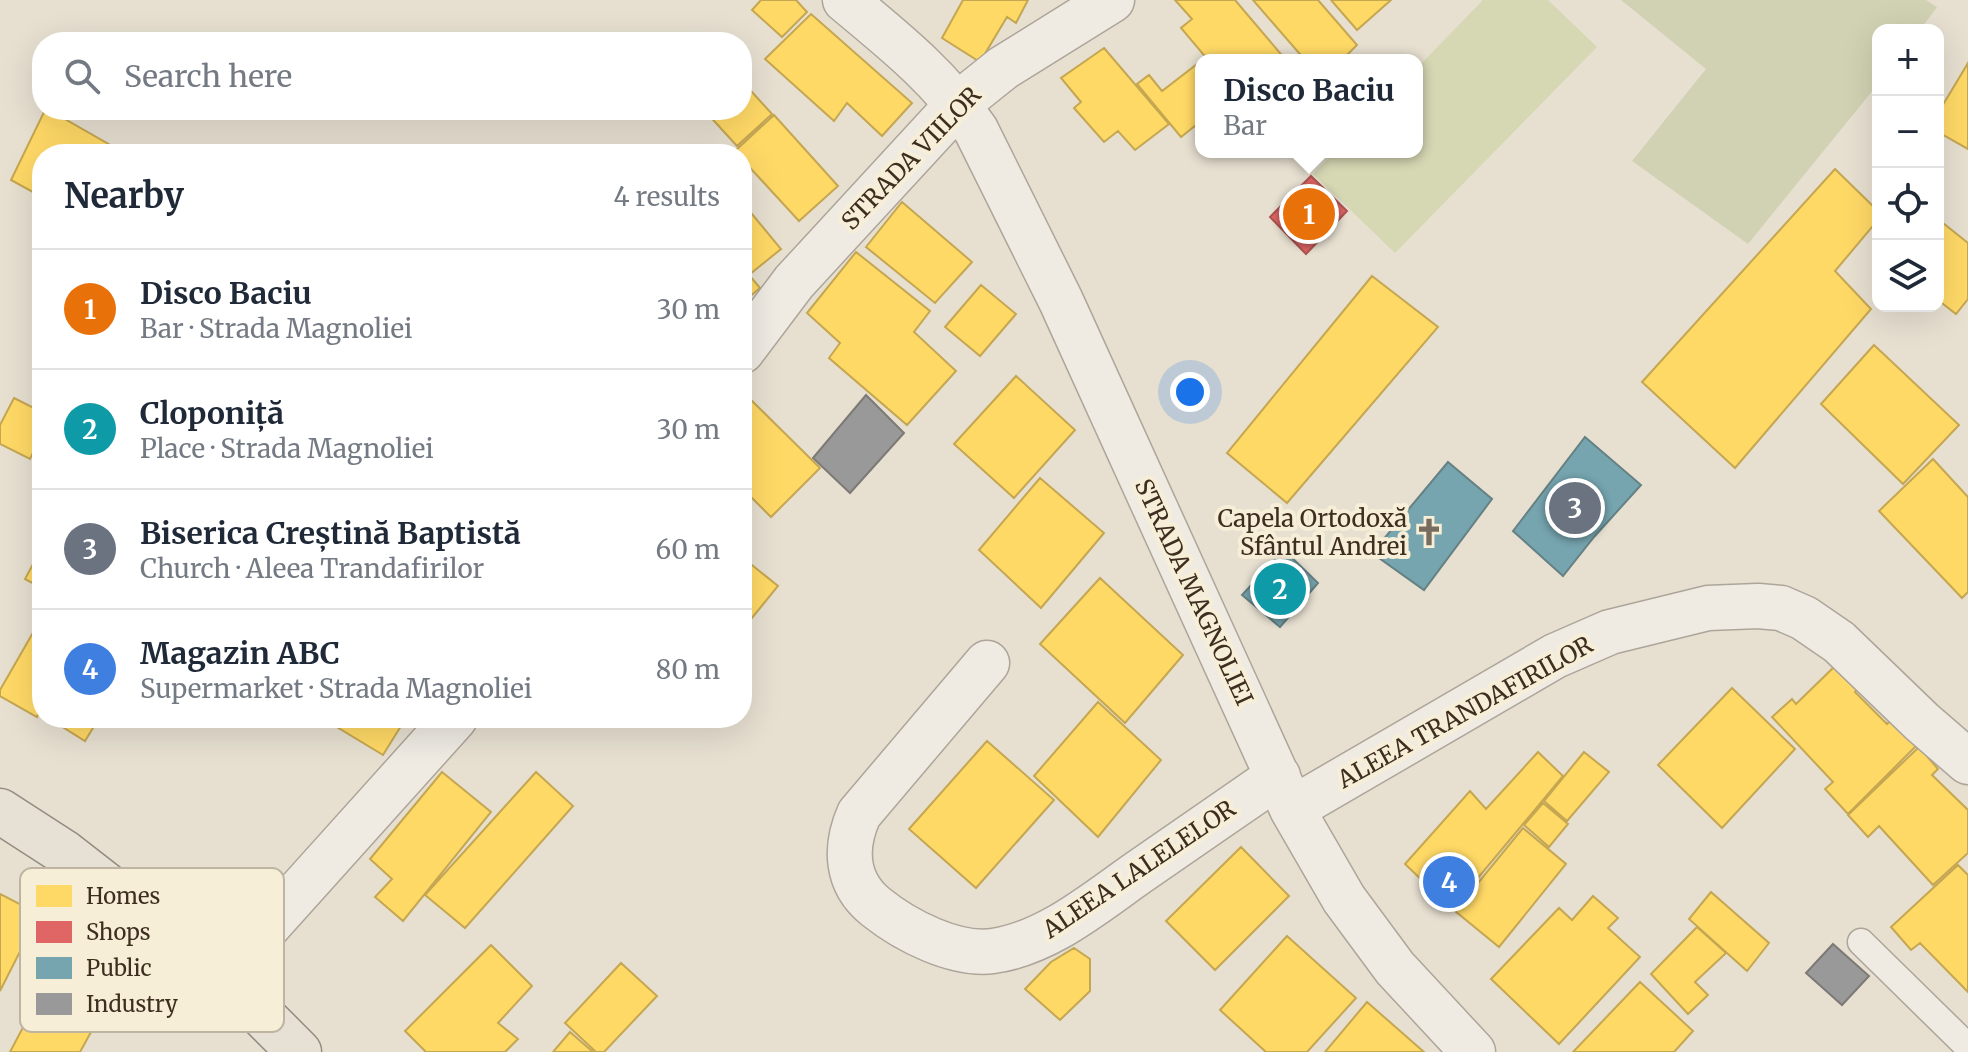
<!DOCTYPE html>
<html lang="en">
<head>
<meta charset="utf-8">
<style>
	body { margin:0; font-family:Merriweather,serif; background:#f2f2f3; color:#1f2937 }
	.controls { position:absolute; right:24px; top:24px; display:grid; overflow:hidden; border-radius:16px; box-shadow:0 8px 32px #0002 }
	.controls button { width:72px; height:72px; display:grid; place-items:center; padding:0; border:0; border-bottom:2px solid #e0e1e3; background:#fff; color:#1f2937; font:40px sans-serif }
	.you { position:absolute; left:1190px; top:392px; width:28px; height:28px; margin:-20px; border:6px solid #fff; border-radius:50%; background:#1a73e8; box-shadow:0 0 0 12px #1a73e833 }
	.badge { display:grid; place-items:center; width:52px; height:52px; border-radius:50%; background:#786c5e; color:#fff; font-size:26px; font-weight:700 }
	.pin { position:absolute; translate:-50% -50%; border:4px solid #fff; box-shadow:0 2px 8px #0006 }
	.popup { position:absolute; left:1195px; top:54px; width:228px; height:104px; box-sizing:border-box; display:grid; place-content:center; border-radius:16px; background:#fff; filter:drop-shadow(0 2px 6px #0005); font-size:26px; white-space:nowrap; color:#747a83 }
	.popup b { font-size:30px; color:#1f2937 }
	.popup::after { content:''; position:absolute; left:50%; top:100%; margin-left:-16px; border:16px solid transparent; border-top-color:#fff }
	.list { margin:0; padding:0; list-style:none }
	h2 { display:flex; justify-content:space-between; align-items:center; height:104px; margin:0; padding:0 32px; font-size:34px }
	h2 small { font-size:26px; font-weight:400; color:#747a83 }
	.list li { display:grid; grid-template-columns:52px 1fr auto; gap:24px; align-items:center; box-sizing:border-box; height:120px; padding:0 32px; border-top:2px solid #e0e1e3 }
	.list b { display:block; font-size:30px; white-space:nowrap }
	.list p { margin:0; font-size:26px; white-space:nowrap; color:#747a83 }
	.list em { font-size:26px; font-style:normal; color:#747a83 }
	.icon { flex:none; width:44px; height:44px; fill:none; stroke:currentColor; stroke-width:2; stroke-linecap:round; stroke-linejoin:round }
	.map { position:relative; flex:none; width:1968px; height:1052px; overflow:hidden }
	.search { position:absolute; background:#fff; box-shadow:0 8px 32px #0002; left:32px; top:32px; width:720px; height:88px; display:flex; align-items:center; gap:20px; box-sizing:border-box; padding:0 28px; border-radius:32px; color:#747a83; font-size:30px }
	.panel { position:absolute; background:#fff; box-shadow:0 8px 32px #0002; left:32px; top:144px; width:720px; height:584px; border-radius:32px }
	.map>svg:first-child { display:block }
	.green { fill:#d6d7b3 }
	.cemetery { fill:#d1d1b3 }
	.homes { fill:#ffd966; stroke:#c5a651; stroke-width:2 }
	.shops { fill:#e06666; stroke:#af5551; stroke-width:2 }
	.public { fill:#76a5af; stroke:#658184; stroke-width:2 }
	.industry { fill:#999; stroke:#7d7975; stroke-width:2 }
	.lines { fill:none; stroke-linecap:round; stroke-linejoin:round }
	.lane-casing { stroke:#ada599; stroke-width:29 }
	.street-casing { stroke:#ada599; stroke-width:47 }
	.primary-casing { stroke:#928b80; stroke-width:47 }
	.lane { stroke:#efebe3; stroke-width:26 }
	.street { stroke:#efebe3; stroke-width:44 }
	.primary { stroke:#e6e1d4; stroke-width:44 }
	.labels { text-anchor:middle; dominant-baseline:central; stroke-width:8; stroke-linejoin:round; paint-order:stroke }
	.street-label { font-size:24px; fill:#3d2e20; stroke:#f7eed8 }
	.poi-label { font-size:24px; fill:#3d2e20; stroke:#f7eed8; text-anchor:end }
	.key { fill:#f7eed8; stroke:#bfb4a1; stroke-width:2 }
	.key-label { font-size:22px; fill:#3d2e20 }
</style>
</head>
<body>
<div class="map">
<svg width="1968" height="1052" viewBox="0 0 1968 1052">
	<rect width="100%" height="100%" fill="#e7e0d1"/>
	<path class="green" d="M1483 0H1548L1597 47 1395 253 1313 174 1334 152H1417V68Z"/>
	<path class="cemetery" d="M1621 0H1926L1937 7 1920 30H1878V84L1748 244 1632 161 1706 69Z"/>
	<path class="homes" d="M761 0H796L807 12 782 37 752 10Z
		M963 0H1028L1016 23 1007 17 980 62 942 38Z
		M1175 0H1235L1285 59 1208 60 1181 28 1192 19Z
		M1253 0H1318L1357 45 1342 60H1305Z
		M1331 0H1391L1357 30Z
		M811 14 912 103 882 136 847 103 834 121 765 59Z
		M1104 48 1169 124 1135 150 1118 131 1104 142 1074 108 1081 102 1061 78Z
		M1201 61V121L1181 137 1137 84 1149 75 1162 91Z
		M1968 63V149L1938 132V113Z
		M742 81 772 114 737 146 704 110H742Z
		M45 110H49L126 154H42V197L11 180Z
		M774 115 838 186 799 221 742 159V154L735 151Z
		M1835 169 1878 211V220L1835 271 1871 309 1735 468 1642 382Z
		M902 202 972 262 935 303 866 247Z
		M752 214 781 249 749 275 760 288 742 303V222Z
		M1938 219 1968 243V299L1956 314 1938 300Z
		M856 252 930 311 914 332 956 371 907 425 829 358 840 343 807 313Z
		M1372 276 1438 327 1287 503 1227 453Z
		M981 285 1016 314 980 356 945 327Z
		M1874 345 1959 425 1903 484 1821 404Z
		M1016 376 1075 430 1014 498 954 444Z
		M743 392 820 468 771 517 742 488Z
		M14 398 42 412V434L30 459 0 444V425Z
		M1933 459 1968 497V592L1962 598 1879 511Z
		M1040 478 1104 533 1041 608 979 550Z
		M40 551 42 552V588L25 579Z
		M742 557 778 586 747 624 742 620Z
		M1100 578 1183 655 1125 723 1040 644Z
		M42 617V706L37 717 0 696V690Z
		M1835 666 1857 688 1855 692 1887 724 1891 720 1916 746 1848 814 1825 789 1833 782 1772 717 1792 699 1796 704Z
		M1732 688 1795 749 1722 828 1658 765Z
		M1098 702 1161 760 1098 837 1034 776Z
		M55 718H99L85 741 53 721Z
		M322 718H406L383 755Z
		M987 741 1054 800 976 888 909 829Z
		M1919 747 1938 769 1932 775 1968 810V853L1933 885 1879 826 1868 837 1848 815Z
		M1538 752 1563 776 1452 909 1405 864 1470 791 1486 809Z
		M1584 752 1609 772 1567 821 1544 801Z
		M442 772 491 812 403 921 375 897 392 879 370 859Z
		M536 772 573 806 465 928 425 895Z
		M1543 803 1568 824 1549 847 1524 825Z
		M1523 828 1566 864 1499 947 1455 911Z
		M1241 847 1289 896 1215 970 1166 921Z
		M1958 865 1968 875V992L1920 943 1911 950 1891 927Z
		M1711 892 1769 943 1747 971 1689 919Z
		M0 894 39 914 0 991Z
		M1593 896 1618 918 1608 928 1640 957 1559 1044 1491 979 1559 908 1572 920Z
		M1697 927 1726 953 1695 982 1708 995 1688 1014 1651 974Z
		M1287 936 1356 998 1307 1052H1266L1220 1010Z
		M67 944 112 969 95 998 106 1005 80 1052H10Z
		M491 945 532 986 498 1023 518 1039 505 1052H426L405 1031Z
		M1074 948 1090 959V991L1060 1020 1025 989 1051 962Z
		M621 963 657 996 604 1052H596L565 1023Z
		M1640 982 1693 1031 1674 1052H1573Z
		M1367 1002 1424 1052H1325Z
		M570 1032 593 1052H553Z"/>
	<path class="shops" d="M1311 176 1347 211 1306 254 1270 217Z"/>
	<path class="public" d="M1585 437 1641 485 1594 537 1563 576 1513 531Z
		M1448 462 1492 499 1424 590 1372 553Z
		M1284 550 1318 583 1280 627 1242 595Z"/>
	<path class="industry" d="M866 395 904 433 850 493 813 458Z
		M1833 944 1869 976 1842 1005 1806 973Z"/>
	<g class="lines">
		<defs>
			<path id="lane" d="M1861 942 1968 1047"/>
			<path id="street" d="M845 0C893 40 940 77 976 130L1061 301 1292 809 1344 899 1395 968 1473 1052
				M742 351 794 282 958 104 1003 68 1112 0
				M987 663 859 814C844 848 846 883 876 907 906 931 955 956 993 951 1049 943 1097 901 1142 870 1187 839 1233 807 1278 776
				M1292 809 1555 656 1610 632 1708 608 1758 606 1781 608 1804 618 1839 642 1922 722 1968 762
				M223 976 455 718"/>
			<path id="primary" d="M0 811 65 853 223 976 299 1052"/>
		</defs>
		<use href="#lane" class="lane-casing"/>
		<use href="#street" class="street-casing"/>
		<use href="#primary" class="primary-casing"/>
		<use href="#lane" class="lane"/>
		<use href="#street" class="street"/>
		<use href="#primary" class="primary"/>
	</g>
	<defs>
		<symbol id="church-bare" viewBox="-9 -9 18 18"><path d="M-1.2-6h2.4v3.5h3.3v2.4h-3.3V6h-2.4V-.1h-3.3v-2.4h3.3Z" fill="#786c5e" stroke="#f7eed8" stroke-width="2.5" paint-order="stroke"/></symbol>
	</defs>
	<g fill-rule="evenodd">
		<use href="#church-bare" x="1409" y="512" width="40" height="40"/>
	</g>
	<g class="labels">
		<g class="street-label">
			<text transform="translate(911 158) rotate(-46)">STRADA VIILOR</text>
			<text transform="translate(1194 592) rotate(65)">STRADA MAGNOLIEI</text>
			<text transform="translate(1465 712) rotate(-29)">ALEEA TRANDAFIRILOR</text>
			<text transform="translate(1139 869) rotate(-34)">ALEEA LALELELOR</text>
		</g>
		<g class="poi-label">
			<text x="1407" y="518">Capela Ortodoxă<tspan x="1407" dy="28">Sfântul Andrei</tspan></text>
		</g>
	</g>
	<rect x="20" y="868" width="264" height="164" rx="12" class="key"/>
	<rect x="36" y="885" width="36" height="22" fill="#ffd966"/>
	<rect x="36" y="921" width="36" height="22" fill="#e06666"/>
	<rect x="36" y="957" width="36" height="22" fill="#76a5af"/>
	<rect x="36" y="993" width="36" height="22" fill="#999"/>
	<g class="key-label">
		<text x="86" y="904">Homes</text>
		<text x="86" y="940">Shops</text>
		<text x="86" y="976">Public</text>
		<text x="86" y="1012">Industry</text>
	</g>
</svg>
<div class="controls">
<button>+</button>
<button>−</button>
<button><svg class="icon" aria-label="locate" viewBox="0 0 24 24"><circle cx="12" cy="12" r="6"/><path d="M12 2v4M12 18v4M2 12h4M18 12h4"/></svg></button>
<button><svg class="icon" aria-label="layers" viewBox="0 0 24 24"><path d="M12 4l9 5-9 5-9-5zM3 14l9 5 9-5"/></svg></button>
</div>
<div class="you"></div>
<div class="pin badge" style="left:1309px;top:214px;background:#e8710a">1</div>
<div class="popup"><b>Disco Baciu</b>Bar</div>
<div class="pin badge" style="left:1280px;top:589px;background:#0f9aa8">2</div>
<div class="pin badge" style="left:1575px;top:508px;background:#6b7280">3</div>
<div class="pin badge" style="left:1449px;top:882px;background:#3f7fe0">4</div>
<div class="search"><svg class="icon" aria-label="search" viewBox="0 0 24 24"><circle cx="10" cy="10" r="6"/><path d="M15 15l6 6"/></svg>Search here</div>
<section class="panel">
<h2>Nearby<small>4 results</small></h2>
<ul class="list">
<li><span class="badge" style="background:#e8710a">1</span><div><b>Disco Baciu</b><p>Bar · Strada Magnoliei</p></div><em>30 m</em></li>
<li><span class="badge" style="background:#0f9aa8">2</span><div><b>Cloponiță</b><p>Place · Strada Magnoliei</p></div><em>30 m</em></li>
<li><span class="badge" style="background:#6b7280">3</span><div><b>Biserica Creștină Baptistă</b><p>Church · Aleea Trandafirilor</p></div><em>60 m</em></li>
<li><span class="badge" style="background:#3f7fe0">4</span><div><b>Magazin ABC</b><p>Supermarket · Strada Magnoliei</p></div><em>80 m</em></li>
</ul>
</section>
</div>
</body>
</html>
